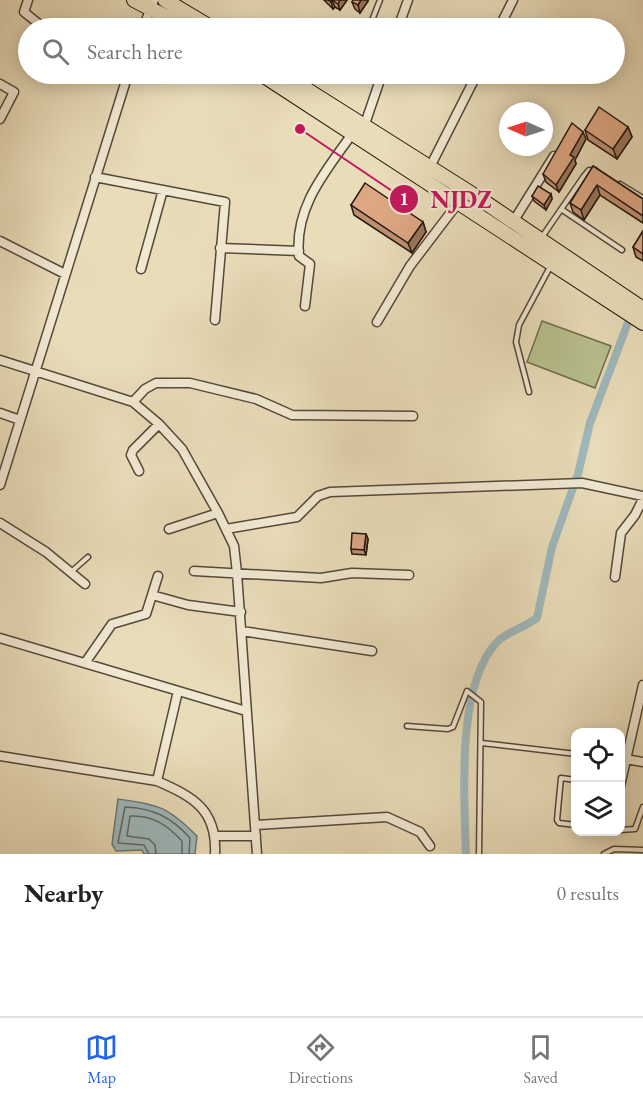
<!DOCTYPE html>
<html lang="en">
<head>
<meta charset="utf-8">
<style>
	body { margin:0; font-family:"EB Garamond",serif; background:#f6f6f6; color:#222 }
	.controls { position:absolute; right:18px; bottom:18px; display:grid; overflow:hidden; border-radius:12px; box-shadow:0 3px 15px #0003 }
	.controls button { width:54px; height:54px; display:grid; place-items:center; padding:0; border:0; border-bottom:2px solid #e0e0e0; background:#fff; color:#222; font:30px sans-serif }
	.compass { position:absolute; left:499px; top:102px; width:54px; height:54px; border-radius:50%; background:#fff; box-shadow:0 3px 15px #0003; rotate:273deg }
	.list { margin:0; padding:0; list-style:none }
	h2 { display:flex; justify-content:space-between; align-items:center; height:78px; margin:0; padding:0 24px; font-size:26px }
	h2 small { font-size:20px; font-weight:400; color:#767676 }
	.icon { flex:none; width:33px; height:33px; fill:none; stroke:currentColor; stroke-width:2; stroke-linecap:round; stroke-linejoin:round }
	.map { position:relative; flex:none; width:643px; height:854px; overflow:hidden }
	.search { position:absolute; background:#fff; box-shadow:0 3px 15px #0003; left:18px; right:18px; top:18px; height:66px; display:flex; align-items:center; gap:15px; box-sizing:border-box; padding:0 21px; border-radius:33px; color:#767676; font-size:22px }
	.sheet { height:162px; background:#fff }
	nav { display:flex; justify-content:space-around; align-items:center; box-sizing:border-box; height:84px; border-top:2px solid #e0e0e0; background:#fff; font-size:16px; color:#767676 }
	nav a { display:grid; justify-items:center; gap:3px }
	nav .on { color:#2563eb }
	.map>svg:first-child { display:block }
	.green { fill:#b8c08e; stroke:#6e6c4e; stroke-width:1.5 }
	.water { fill:#9eb8bb; stroke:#6d7876; stroke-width:1.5 }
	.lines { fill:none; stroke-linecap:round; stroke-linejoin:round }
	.shore { stroke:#606865; stroke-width:1.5 }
	.canal { stroke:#9eb8bb; stroke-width:8 }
	.service-casing { stroke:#54493a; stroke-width:7 }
	.minor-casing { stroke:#54493a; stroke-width:11 }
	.trunk-casing { stroke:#23180f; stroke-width:16 }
	.service { stroke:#f1e8d2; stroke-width:4 }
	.minor { stroke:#f1e8d2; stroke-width:8 }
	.trunk { stroke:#e9dcb9; stroke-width:14 }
	.wall { fill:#be9072; stroke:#23180f; stroke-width:1.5 }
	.shaded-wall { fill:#9b755c; stroke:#23180f; stroke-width:1.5 }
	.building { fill:#dda784; stroke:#23180f; stroke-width:1.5 }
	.leader { fill:none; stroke:#c2185b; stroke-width:2 }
	.callout-dot { fill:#c2185b; stroke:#f1e8d2; stroke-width:2 }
	.mark-label { font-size:18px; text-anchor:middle; font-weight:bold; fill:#fff }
	.callout-label { font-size:24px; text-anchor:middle; font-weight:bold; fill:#c2185b; stroke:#f1e8d2; stroke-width:4.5; stroke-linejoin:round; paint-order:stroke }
</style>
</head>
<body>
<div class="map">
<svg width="643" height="854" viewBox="0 0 643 854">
	<rect width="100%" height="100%" fill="#e9dcb9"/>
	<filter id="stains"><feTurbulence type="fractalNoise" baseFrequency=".00333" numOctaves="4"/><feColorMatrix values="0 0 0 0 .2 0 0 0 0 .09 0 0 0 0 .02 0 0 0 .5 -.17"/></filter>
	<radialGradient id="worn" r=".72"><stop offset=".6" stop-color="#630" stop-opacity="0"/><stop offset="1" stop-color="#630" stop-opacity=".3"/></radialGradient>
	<path class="green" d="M542 321 611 346 595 388 527 362Z"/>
	<path class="water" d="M118 799C159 805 167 806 197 836L195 854H144L142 850 116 851 112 844Z"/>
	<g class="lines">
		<path class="shore" d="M149 854 144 845 118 843 125 807C153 808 171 817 190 838L189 854
			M156 854 155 845 149 839 127 836 130 816C153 815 167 825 182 841V854"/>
		<path class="canal" d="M466 854C464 797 456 683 498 641 509 631 525 627 537 618L552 547 578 474 590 423 629 320"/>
		<defs>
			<path id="service" d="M369 28 380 0
				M620 184 643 198
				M561 209 622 250
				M542 237 584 176 589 170H595
				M529 392 516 342 519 325 550 267
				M71 572 88 557
				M407 726 448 729 453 727 467 691 481 702 479 854
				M482 743 576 754
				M576 780 561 778 557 820 559 823 576 825
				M620 830 635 829 643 807
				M604 854 614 849 643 850"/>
			<path id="minor" d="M28 0 24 12 44 28
				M143 28 154 0
				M398 28 408 0
				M499 28 513 0
				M0 84 14 92 0 119
				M365 124 382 74
				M430 167 477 74
				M95 177 225 202 215 320
				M513 222 554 156
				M0 241 65 274
				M220 248 299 251
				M141 269 163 190
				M305 306 310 264 299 256C294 207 326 171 352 134
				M377 322 410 266 458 203
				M0 360 133 402 159 424 182 449 218 513 234 546 237 573 257 854
				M133 402 145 389 156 383H190L256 399 292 415 413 416
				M0 413 20 420
				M139 471 131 455 133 450 159 424
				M0 485 128 74
				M0 523 46 552 85 584
				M169 529 218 513
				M226 529 297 517 318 496 330 492 582 483 643 496
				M194 571 321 578 352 573 409 575
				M615 577 621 533 635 515 643 499
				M152 595 188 605 241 612
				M242 631 372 651
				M0 638 246 711
				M85 663 112 624 146 614 158 576
				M0 756 157 781C194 797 217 810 215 854
				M625 759 643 762
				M157 781 178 691
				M620 786 643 685
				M256 825 387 817 420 832 430 846
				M216 836H256"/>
			<path id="trunk" d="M134 0 187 28
				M165 0 212 28
				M261 74 643 323
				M282 74 483 201 643 309"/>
		</defs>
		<use href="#service" class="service-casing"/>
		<use href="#minor" class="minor-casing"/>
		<use href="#trunk" class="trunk-casing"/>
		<use href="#service" class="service"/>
		<use href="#minor" class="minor"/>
		<use href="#trunk" class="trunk"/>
	</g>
	<path class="wall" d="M324 0H347L340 10 335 7 333 9Z
		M368 1 360 13 355 9 352 2Z
		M628 127 632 137 617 159 588 140 585 130Z
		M586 139 575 160 576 164 559 192 546 182 543 174Z
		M593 166 643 199V223L600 195 584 220 573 212 570 203Z
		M551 194 552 199 546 210 534 201 532 196Z
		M351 205 423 222 426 232 412 253 354 215Z
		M643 231V261L636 257 633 247Z
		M366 534 368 539 366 555 352 554 351 549Z"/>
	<path class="shaded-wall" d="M332 0 335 7 333 9 331 2Z
		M340 0H347L340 10 338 4Z
		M361 0H368V1L360 13 358 5Z
		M628 127 632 137 617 159 613 149Z
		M583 132 586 139 575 160 576 164 559 192 556 185 570 155Z
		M597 185 600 195 584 220 581 210Z
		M551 194 552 199 546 210 544 205Z
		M423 222 426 232 412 253 408 243Z
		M366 534 368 539 366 555 364 550Z"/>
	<path class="building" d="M328 0H340L338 4 332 0 331 2Z
		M353 0H361L358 5 352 2Z
		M599 107 628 127 613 149 585 130Z
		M572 123 583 132 570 155 574 157 556 185 543 174Z
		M593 166 643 199V216L597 185 581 210 570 203Z
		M365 183 423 222 408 243 351 205Z
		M538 186 551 194 544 205 532 196Z
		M643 231V254L633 247Z
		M352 533 366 534 364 550 351 549Z"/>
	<path class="leader" d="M300 129L404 199"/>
	<g class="callout-dot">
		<circle cx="300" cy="129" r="6"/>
		<circle cx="404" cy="199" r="15"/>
	</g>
	<g class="mark-label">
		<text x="404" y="205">1</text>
	</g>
	<g class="callout-label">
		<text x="461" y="208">NJDZ</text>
	</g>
	<rect width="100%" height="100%" filter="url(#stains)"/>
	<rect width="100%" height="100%" fill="url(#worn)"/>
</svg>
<div class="controls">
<button><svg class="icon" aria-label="locate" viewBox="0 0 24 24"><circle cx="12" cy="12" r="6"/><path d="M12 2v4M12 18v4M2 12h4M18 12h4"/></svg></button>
<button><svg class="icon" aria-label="layers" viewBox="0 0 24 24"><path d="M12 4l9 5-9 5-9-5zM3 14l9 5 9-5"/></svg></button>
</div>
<svg class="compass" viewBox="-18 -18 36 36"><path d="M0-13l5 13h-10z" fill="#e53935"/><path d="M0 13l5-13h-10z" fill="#767676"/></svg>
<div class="search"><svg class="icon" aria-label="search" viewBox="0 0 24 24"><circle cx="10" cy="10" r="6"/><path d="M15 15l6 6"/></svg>Search here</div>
</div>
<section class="sheet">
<h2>Nearby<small>0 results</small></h2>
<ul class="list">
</ul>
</section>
<nav>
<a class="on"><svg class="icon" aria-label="map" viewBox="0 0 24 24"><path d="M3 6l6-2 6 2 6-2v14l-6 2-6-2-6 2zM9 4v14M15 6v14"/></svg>Map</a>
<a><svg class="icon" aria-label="directions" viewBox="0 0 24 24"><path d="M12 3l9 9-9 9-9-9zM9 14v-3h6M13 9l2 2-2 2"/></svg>Directions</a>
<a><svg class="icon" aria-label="saved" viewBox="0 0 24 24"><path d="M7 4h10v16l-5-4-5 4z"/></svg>Saved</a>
</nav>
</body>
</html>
